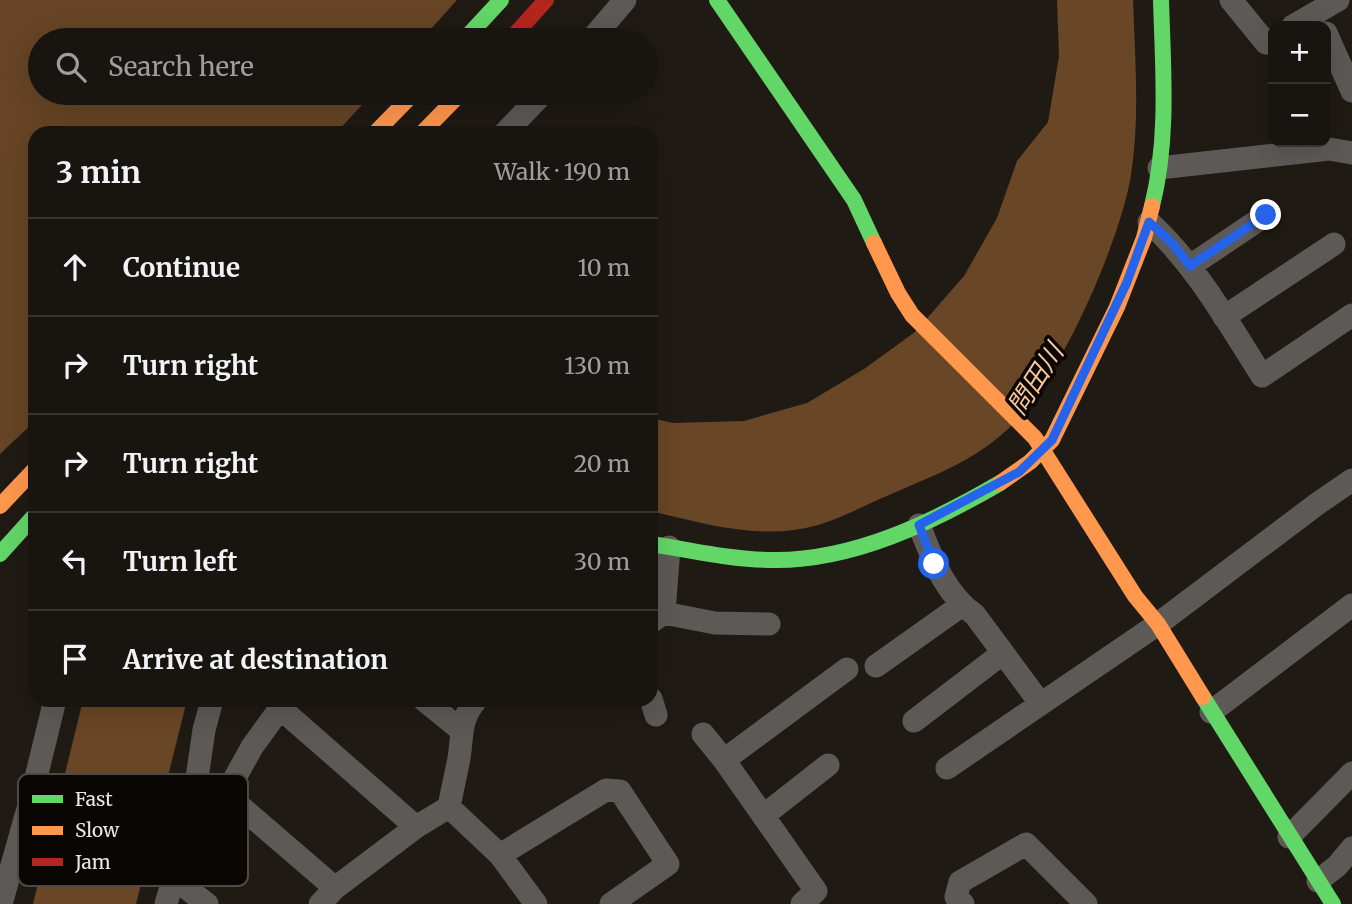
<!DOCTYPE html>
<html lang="en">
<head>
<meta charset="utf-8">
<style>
	body { margin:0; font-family:Merriweather,"Noto Sans JP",serif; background:#25211e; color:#f1f3f6 }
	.controls { position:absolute; right:21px; top:21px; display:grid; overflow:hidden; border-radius:14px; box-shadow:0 7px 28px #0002 }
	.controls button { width:63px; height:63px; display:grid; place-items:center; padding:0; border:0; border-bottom:2px solid #363330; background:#181410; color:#f1f3f6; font:35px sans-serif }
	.stop { position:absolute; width:21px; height:21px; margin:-16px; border:5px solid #2563eb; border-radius:50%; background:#fff }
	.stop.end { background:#2563eb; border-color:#fff; box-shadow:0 2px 7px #0008 }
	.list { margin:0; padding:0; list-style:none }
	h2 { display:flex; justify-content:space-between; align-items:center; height:91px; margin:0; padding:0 28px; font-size:30px }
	h2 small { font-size:23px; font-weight:400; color:#9f9e9f }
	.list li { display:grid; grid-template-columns:46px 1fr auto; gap:21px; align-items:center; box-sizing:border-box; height:98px; padding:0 28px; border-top:2px solid #363330 }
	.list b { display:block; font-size:26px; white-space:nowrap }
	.list em { font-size:23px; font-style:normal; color:#9f9e9f }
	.icon { flex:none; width:38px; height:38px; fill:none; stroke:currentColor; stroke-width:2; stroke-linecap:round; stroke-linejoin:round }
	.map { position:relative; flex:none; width:1352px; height:904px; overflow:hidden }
	.search { position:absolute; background:#181410; box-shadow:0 7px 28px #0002; left:28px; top:28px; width:630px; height:77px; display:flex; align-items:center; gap:18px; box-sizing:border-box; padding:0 24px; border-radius:38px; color:#9f9e9f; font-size:26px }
	.panel { position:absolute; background:#181410; box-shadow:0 7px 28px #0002; left:28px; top:126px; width:630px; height:581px; border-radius:21px }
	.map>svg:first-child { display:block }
	.forest { fill:#664425 }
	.water { fill:#694625 }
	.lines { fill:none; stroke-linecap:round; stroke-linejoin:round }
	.street { stroke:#5c5957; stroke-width:23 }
	.fast { stroke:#63d668; stroke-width:16 }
	.slow { stroke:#ff974d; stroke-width:16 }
	.jam { stroke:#b3261e; stroke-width:16 }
	.route { stroke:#2563eb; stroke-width:9 }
	.labels { text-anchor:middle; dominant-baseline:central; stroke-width:7; stroke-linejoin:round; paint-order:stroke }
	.water-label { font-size:26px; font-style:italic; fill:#f9c59b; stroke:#0a0603 }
	.key { fill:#0a0603; stroke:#4e4945; stroke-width:2 }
	.key-label { font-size:19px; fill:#ede6e0 }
</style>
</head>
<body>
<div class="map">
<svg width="1352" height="904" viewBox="0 0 1352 904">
	<rect width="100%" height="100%" fill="#201a15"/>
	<path class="forest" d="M0 0H457L421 40H40V93H373L336 133H35V421L0 454Z"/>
	<path class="water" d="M1057 0H1133C1135 58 1140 118 1131 175 1120 243 1058 384 1007 430 973 461 937 474 896 492 871 502 845 517 818 525 762 541 705 524 651 511V418L673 423 744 421 807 403 864 369 915 332 964 276 997 218 1017 161 1048 122 1059 56Z
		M83 700H187L136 904H33Z"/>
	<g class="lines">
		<path class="street" d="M1231 0 1266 43 1273 39
			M1293 26 1338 0
			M1326 33 1352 91
			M591 40 625 0
			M505 133 543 93
			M1159 168 1329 149 1352 153
			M1149 222C1196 265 1228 323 1262 376L1352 315
			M1190 266 1266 215
			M1224 317 1334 244
			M919 525C932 558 945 594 975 615L1040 703
			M664 613 669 547
			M651 622 664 613 715 623 769 624
			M876 666 962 605
			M651 699 656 715
			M424 700 461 730
			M280 708 416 827
			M1211 712 1352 605
			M914 721 1003 653
			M703 734 724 760
			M947 768 1158 624 1317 504 1352 480
			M227 795 335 888
			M449 807 500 855 536 904
			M763 816 828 765
			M1289 837 1352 773
			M500 855 606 790 620 791 668 864 611 904
			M1318 881 1337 866 1352 848
			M1 904 31 798 55 700
			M166 904 191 819 204 730 212 700
			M207 904 189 890 209 825 252 747 286 700
			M320 904 335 888 416 827 449 807C452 791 456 774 459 758 463 734 459 721 476 700
			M802 904 816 891 724 760 847 669
			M963 904 956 897 960 882 1026 844 1086 904"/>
		<path class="fast" d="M717 0 854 200 874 243
			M464 40 501 0
			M1152 206C1169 139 1163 69 1161 0
			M651 544C691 550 732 560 773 560 853 561 933 522 1000 483
			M0 554 35 515
			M1203 697 1333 904"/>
		<path class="slow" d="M375 133 414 93
			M422 133 461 93
			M874 243 898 293 912 315 1035 438 1135 596 1158 624 1203 697
			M1000 483 1030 462 1052 440 1117 307 1144 238 1152 206
			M0 506 35 469"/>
		<path class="jam" d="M510 40 546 0"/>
	</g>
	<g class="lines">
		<path class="route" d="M934 564 919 525 1019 472 1052 440 1127 282 1149 222 1172 243 1190 266 1266 215"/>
	</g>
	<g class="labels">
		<g class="water-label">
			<text transform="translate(1035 379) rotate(-57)">問田川</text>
		</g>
	</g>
	<rect x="18" y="774" width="230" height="112" rx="10" class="key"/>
	<rect x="32" y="795" width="31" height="8" fill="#63d668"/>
	<rect x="32" y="826" width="31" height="9" fill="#ff974d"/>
	<rect x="32" y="858" width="31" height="8" fill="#b3261e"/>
	<g class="key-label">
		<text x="75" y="806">Fast</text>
		<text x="75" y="837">Slow</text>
		<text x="75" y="869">Jam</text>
	</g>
</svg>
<div class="controls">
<button>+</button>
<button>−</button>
</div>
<div class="stop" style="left:934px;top:564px"></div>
<div class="stop end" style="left:1266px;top:215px"></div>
<div class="search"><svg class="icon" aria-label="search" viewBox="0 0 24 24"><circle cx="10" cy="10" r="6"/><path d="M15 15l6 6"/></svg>Search here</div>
<section class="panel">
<h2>3 min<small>Walk · 190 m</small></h2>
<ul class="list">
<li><svg class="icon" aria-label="ahead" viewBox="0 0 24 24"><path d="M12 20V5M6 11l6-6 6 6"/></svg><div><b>Continue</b></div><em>10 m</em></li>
<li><svg class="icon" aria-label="right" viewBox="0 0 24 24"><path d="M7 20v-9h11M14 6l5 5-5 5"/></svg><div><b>Turn right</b></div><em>130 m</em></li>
<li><svg class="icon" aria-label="right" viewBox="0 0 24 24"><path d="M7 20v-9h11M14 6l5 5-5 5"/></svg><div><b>Turn right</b></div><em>20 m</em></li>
<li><svg class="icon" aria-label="left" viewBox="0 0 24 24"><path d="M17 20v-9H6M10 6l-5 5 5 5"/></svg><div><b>Turn left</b></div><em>30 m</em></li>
<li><svg class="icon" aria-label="arrive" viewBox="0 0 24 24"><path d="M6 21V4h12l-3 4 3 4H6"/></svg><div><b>Arrive at destination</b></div></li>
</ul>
</section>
</div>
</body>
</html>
